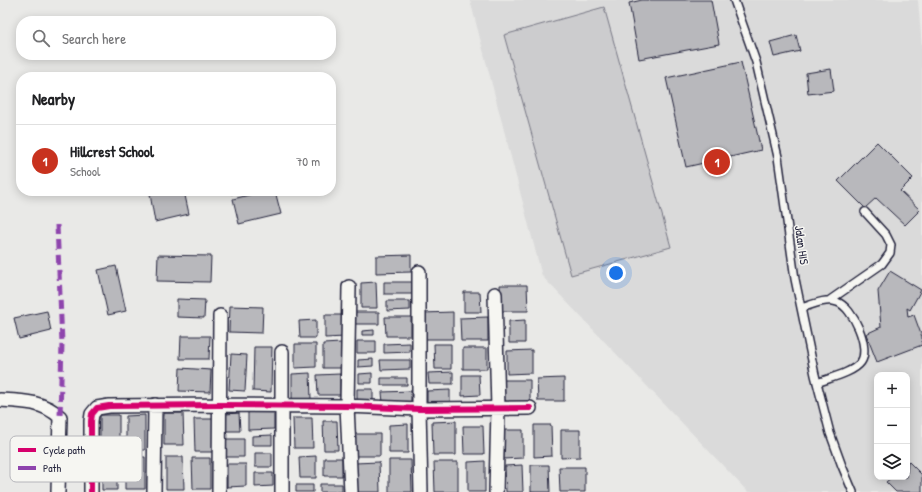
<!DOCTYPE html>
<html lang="en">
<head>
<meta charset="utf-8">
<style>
	body { margin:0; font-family:"Patrick Hand",sans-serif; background:#f2f2f2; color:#202124 }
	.controls { position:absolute; right:12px; bottom:12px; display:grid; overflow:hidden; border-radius:8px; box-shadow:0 2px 10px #0003 }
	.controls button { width:36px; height:36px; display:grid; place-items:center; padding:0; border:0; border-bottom:1px solid #e0e0e0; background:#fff; color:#202124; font:20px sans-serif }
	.you { position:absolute; left:616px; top:273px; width:14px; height:14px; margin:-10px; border:3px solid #fff; border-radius:50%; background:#1a73e8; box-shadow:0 0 0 6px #1a73e833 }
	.badge { display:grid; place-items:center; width:26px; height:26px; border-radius:50%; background:#c8321e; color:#fff; font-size:13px; font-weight:700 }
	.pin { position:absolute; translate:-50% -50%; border:2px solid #fff; box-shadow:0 1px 4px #0006 }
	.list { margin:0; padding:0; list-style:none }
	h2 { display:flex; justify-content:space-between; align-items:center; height:52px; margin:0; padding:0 16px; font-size:17px }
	h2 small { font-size:13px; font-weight:400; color:#757577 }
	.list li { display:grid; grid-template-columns:26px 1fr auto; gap:12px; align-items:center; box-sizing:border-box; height:72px; padding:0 16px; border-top:1px solid #e0e0e0 }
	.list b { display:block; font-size:15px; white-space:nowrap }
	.list p { margin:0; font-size:13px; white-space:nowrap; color:#757577 }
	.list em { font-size:13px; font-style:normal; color:#757577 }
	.icon { flex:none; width:22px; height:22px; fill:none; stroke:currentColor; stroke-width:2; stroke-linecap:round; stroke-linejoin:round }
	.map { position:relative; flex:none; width:922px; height:492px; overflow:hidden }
	.search { position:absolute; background:#fff; box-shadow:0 2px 10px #0003; left:16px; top:16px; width:320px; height:44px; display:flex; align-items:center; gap:10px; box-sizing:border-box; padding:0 14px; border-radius:16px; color:#757577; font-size:15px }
	.panel { position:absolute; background:#fff; box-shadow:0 2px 10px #0003; left:16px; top:72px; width:320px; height:124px; border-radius:16px }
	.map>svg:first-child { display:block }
	.built { fill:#dadada; fill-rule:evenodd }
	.green { fill:#ccccce; stroke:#777784 }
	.building { fill:#b8b8bc; stroke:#22223b }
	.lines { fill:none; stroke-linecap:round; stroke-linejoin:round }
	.lane-casing { stroke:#22223b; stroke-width:10 }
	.street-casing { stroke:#22223b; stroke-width:16 }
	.lane { stroke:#f6f6f2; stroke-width:7 }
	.street { stroke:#f6f6f2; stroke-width:13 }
	.quiet { stroke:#8e44ad; stroke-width:5; stroke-dasharray:10 5; stroke-linecap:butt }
	.cycleway-casing { stroke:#f6f6f2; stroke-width:8 }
	.cycleway { stroke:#d6006c; stroke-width:6 }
	.labels { text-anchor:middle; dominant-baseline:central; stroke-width:3; stroke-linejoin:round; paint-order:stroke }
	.street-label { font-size:12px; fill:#22223b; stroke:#f6f6f2 }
	.key { fill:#f6f6f2; stroke:#b6b6bb; stroke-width:1 }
	.key-label { font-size:11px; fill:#22223b }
</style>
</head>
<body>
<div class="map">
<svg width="922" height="492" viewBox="0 0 922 492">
	<rect width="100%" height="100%" fill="#e9e9e7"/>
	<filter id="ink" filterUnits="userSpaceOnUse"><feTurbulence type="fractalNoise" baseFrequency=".025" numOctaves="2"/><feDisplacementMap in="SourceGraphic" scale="8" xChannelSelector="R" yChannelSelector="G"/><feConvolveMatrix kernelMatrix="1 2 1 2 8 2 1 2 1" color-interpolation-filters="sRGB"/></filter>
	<g filter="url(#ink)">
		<path class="built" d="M470 0H918L922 48V492H748L542 276ZM877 375H907V477H877Z"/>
		<path class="green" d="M604 7 671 247 571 275 504 35Z"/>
		<path class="building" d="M642 0H711L719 44 639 59 629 3Z
			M796 35 800 51 774 57 770 42Z
			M741 62 761 150 686 167 666 78Z
			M831 69 834 91 808 94 806 73Z
			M877 142 913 178 900 191 920 210 905 225 876 198 865 208 838 181Z
			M166 191H184L189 214 155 222 150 194Z
			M230 191H243L231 194Z
			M265 191H275L281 214 239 224 233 199Z
			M158 255 211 256 210 282 157 281Z
			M411 255V272L376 273V256Z
			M116 266 126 311 108 315 98 270Z
			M890 271 921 290 910 310 907 308 908 317 914 315 922 337V345L877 362 866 334 881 327 878 291Z
			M376 282 377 308H361V283Z
			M384 282H413V294H384Z
			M500 285H527L528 311H501Z
			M464 292H480L481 312H464Z
			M177 299 205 300 204 318 177 317Z
			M387 301H410V310L387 311Z
			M230 306 263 307 262 333 229 332Z
			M47 311 51 331 19 339 14 318Z
			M355 312H379V324H355Z
			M453 312V339H423V313Z
			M325 315H345V337L325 338Z
			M385 317H411V336H386Z
			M488 317V341H461L460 318Z
			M316 320V338H300L299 321Z
			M525 320V343H509V321Z
			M374 330V335H362V331Z
			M181 336H210L209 359H180Z
			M357 341H376V353H357Z
			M341 343V368H323V344Z
			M410 343V352L384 353V344Z
			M295 344H316V367L295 368Z
			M434 344H451V369H435Z
			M254 347H272L271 392 253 391Z
			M463 348H487V369H463Z
			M532 350V373L507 374V351Z
			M231 354 247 355 245 391 229 390Z
			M373 359V366L358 367V360Z
			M380 360H410V369L381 370Z
			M180 368 211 370 210 392 179 391Z
			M453 372V384H429L428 373Z
			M310 373 311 399H292V374Z
			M372 373V383H359V374Z
			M340 374V395H318L317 375Z
			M462 375H479L480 395 462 396Z
			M381 378H407V385H381Z
			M564 378V401H538L537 379Z
			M502 380H530V403H502Z
			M357 389H373V400H357Z
			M450 390V402H427V391Z
			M411 391V402L383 403 382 392Z
			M248 410H274V429L248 430Z
			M164 413H183L184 445H164Z
			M239 413 240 431H226V414Z
			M100 415H119V451L100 452Z
			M145 415V450H126V416Z
			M293 418H312L313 448H294Z
			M194 419H214V452H195Z
			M323 421H337L338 450H324Z
			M456 421V455H433L432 422Z
			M408 424V453H389V425Z
			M534 425H551L552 456 534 457Z
			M463 426H483L484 454H464Z
			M503 430H523V458L503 459Z
			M561 430H580V457L561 458Z
			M351 434H380V456H352Z
			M272 435V445H252V436Z
			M225 439H244V457H225Z
			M255 453H272V467H255Z
			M316 456V478H300L299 457Z
			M117 457V490H102V458Z
			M125 457H145V489H125Z
			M166 457H183L184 489H166Z
			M192 458H210V489H193Z
			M324 458H342V476H324Z
			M389 460H411L412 492H389Z
			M485 461V492H468V462Z
			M908 461 922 475V492H896L886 482 892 477H907Z
			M379 462 380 492H356L355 463Z
			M434 462H458V492H435Z
			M227 464H246V486L227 487Z
			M522 465 523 492H506L505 466Z
			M531 465H549L550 492H531Z
			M559 467H585V492H560Z
			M255 473H273V486L255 487Z
			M320 484H342V492H320Z
			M296 485H313V492H296Z"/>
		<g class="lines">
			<defs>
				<path id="lane" d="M734 0 756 62 778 157 795 279 815 375 830 433 842 466 853 492
					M830 300 882 264 890 253 891 245 886 235 865 212
					M801 308C811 305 826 298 837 302 853 307 871 348 861 362 853 373 829 378 817 383"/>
				<path id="street" d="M419 272V409L421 492
					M349 287 347 406 351 492
					M495 294 498 409 496 492
					M282 352V492
					M0 400C22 401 43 401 60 417L58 492
					M91 492V421L92 414 97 408 109 406 219 405 347 406 419 409 530 408
					M154 492 155 405
					M219 492 220 316"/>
			</defs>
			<use href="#lane" class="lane-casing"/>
			<use href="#street" class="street-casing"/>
			<use href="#lane" class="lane"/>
			<use href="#street" class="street"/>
			<path class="quiet" d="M57 225 62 343 60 417"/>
			<defs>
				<path id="cycleway" d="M91 492V421L92 414 97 408 109 406 219 405 347 406 419 409 530 408"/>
			</defs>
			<use href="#cycleway" class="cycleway-casing"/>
			<use href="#cycleway" class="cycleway"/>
		</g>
	</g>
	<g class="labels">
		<g class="street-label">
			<text transform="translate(802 245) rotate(82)">Jalan HIS</text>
		</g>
	</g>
	<rect x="10" y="436" width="132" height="46" rx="6" class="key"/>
	<rect x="18" y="448" width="18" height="4" fill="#d6006c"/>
	<rect x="18" y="466" width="18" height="4" fill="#8e44ad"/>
	<g class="key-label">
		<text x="43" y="454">Cycle path</text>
		<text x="43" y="472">Path</text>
	</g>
</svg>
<div class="controls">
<button>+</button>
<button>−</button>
<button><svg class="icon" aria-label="layers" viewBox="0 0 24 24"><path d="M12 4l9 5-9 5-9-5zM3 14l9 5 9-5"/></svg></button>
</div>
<div class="you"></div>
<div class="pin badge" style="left:717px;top:162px">1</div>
<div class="search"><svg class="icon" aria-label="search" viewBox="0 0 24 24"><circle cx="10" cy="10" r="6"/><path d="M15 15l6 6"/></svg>Search here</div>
<section class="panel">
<h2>Nearby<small></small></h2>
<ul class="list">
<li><span class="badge">1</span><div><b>Hillcrest School</b><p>School</p></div><em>70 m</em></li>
</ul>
</section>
</div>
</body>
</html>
